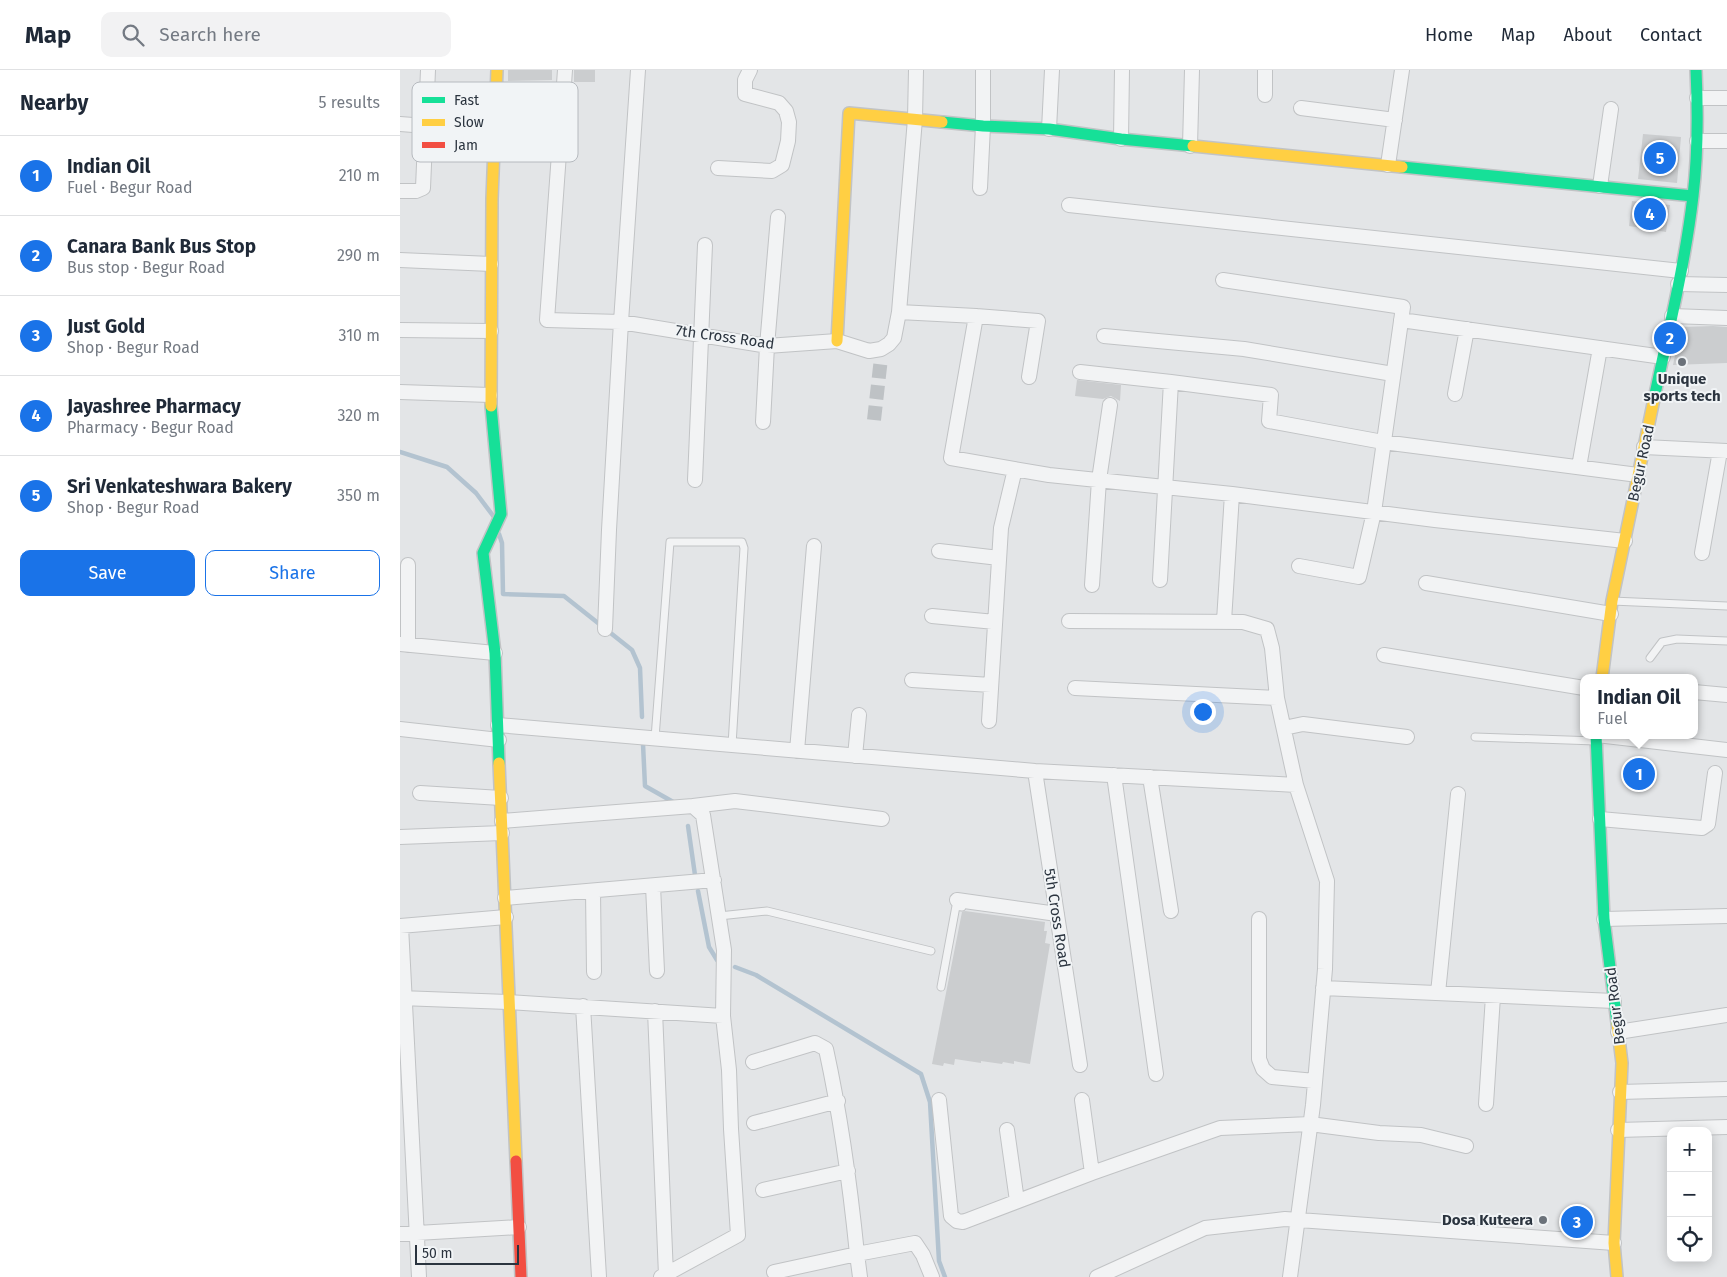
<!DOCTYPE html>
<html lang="en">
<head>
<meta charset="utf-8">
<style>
	body { margin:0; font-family:"Fira Sans",sans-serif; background:#f2f2f3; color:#1f2937 }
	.controls { position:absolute; right:15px; bottom:15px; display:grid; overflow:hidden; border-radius:10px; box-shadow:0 2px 12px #0003 }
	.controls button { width:45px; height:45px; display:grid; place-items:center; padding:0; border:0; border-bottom:1px solid #e0e1e3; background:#fff; color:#1f2937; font:25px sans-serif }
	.scale { position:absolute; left:15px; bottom:12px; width:104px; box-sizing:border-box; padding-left:5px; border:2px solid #2b343f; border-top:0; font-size:14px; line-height:18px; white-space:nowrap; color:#2b343f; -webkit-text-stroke:4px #f1f4f6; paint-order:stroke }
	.you { position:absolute; left:802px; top:641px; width:18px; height:18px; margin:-12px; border:4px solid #fff; border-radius:50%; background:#1a73e8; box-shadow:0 0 0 8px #1a73e833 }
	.badge { display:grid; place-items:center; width:32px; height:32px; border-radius:50%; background:#1a73e8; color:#fff; font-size:16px; font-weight:700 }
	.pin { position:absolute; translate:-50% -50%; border:2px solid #fff; box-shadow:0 1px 5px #0006 }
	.popup { position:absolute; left:1180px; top:604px; width:118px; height:65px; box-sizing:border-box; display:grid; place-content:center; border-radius:10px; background:#fff; filter:drop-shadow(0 1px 4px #0005); font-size:16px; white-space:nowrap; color:#747a83 }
	.popup b { font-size:19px; color:#1f2937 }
	.popup::after { content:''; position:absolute; left:50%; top:100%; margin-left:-10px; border:10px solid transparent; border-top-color:#fff }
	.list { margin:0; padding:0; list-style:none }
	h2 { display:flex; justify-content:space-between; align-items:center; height:65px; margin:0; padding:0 20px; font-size:21px }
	h2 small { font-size:16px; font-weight:400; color:#747a83 }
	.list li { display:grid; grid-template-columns:32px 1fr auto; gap:15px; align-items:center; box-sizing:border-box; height:80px; padding:0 20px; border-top:1px solid #e0e1e3 }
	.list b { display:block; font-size:19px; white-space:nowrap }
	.list p { margin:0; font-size:16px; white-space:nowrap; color:#747a83 }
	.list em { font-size:16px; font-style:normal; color:#747a83 }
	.actions { display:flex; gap:10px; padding:15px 20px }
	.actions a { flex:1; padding:11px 0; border:1px solid #1a73e8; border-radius:10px; text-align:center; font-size:18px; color:#1a73e8 }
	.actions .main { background:#1a73e8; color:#fff }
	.icon { flex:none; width:28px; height:28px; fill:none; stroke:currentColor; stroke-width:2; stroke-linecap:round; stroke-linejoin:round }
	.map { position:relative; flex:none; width:1327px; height:1207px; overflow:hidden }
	header { display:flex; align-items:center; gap:30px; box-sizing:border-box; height:70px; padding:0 25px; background:#fff; border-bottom:1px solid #e0e1e3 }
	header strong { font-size:24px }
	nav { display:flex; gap:28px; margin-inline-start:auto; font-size:18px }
	.search { width:350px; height:45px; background:#f2f2f3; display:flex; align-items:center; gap:12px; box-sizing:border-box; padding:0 18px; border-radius:10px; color:#747a83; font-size:19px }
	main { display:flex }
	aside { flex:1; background:#fff }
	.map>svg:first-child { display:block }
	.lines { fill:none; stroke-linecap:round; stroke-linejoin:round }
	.stream { stroke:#b3c3d0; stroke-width:4.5 }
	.building { fill:#cbcdcf }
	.street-tunnel { stroke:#bec2c5; stroke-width:14; stroke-dasharray:14 7; stroke-linecap:butt }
	.lane-casing { stroke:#c1c3c5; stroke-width:9 }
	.street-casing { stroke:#c1c3c5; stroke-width:16 }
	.fast-casing { stroke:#c1c3c5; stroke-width:14 }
	.slow-casing { stroke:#c1c3c5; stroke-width:14 }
	.jam-casing { stroke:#c1c3c5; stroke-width:14 }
	.lane { stroke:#f2f3f4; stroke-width:7 }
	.street { stroke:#f2f3f4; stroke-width:14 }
	.fast { stroke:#16e098; stroke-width:11 }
	.slow { stroke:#ffcf43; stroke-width:11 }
	.jam { stroke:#f24e42; stroke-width:11 }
	.poi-dot { fill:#6b727a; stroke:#f1f4f6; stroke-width:2 }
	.labels { text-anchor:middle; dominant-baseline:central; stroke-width:4; stroke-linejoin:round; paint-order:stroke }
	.street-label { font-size:15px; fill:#2b343f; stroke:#f1f4f6 }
	.poi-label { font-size:15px; font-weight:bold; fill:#2b343f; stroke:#f1f4f6 }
	.key { fill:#f1f4f6; stroke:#b6babf; stroke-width:1 }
	.key-label { font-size:14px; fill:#2b343f }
</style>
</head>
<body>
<header>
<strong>Map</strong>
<div class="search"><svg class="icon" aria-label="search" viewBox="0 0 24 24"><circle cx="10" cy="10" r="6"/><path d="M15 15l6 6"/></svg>Search here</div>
<nav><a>Home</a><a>Map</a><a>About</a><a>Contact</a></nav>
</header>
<main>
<aside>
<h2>Nearby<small>5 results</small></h2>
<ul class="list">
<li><span class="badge">1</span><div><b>Indian Oil</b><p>Fuel · Begur Road</p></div><em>210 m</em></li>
<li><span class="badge">2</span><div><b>Canara Bank Bus Stop</b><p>Bus stop · Begur Road</p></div><em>290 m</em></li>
<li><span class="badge">3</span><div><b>Just Gold</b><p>Shop · Begur Road</p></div><em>310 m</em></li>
<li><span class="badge">4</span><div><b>Jayashree Pharmacy</b><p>Pharmacy · Begur Road</p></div><em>320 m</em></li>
<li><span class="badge">5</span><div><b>Sri Venkateshwara Bakery</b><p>Shop · Begur Road</p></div><em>350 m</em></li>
</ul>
<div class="actions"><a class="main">Save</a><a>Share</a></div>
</aside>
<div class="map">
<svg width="1327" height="1207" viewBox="0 0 1327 1207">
	<rect width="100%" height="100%" fill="#e3e5e7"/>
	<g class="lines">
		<path class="stream" d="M0 382 47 397 76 423 94 447
			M99 464 102 473 103 524 164 526 232 580 240 598 242 647
			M243 674 245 716 275 733
			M288 756 295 805
			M298 821 309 877 317 890
			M335 897 356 905 521 1004 530 1032 539 1191 545 1207"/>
	</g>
	<path class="building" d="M108 0H152V10L108 11Z
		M174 0H195V12H174Z
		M1243 64 1281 67 1277 113 1238 109Z
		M1232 131 1270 135 1266 162 1229 156Z
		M1313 256 1327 257V293L1273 295 1281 257Z
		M677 310 721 315 720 331 711 326 703 329 675 326Z
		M565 841 645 852 644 861H647L645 873 650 874 630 994 614 991V994L603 992 602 994 581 991V993L555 989 554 995 544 993 543 996 532 994 562 842Z"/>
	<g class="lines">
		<path class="street-tunnel" d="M474 350 481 288"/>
		<defs>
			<path id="lane" d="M1212 531 1327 536
				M1250 588 1262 572 1277 569 1327 571
				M1075 667 1196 671
				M255 668 270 472H342L344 478 332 675
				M319 846 367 841 531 881
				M541 917 556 836 562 837"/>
			<path id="street" d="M165 0 147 250 221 252 367 276 437 271 469 281 481 279 489 274 494 268 499 242 515 49 516 0
				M865 25V0
				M1297 28H1327
				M901 38 995 50
				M0 54 26 56
				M649 59 652 0
				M721 69 722 0
				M1297 71H1327
				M790 76 792 0
				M988 95 1002 0
				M318 98 372 101 382 95 388 71 389 52 386 41 379 33 345 24V10L350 0
				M1200 116 1211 39
				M580 118 583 56V0
				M0 121H16L23 118 28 0
				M669 135 1281 201
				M0 190 91 194
				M823 210 1003 237 974 442 959 507 899 496
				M1278 214 1327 215
				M499 242 576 246 638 251 629 307
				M576 246 551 388 649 405 832 424 1035 450 1225 471
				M1272 246 1327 248
				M1001 250 1263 287
				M0 260 91 261
				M704 266 844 279 993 304
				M680 302 771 312 871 325 869 351 983 372 1238 405
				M0 322 90 325
				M1055 324 1067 259
				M363 352 367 276 378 147
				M1244 377 1327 381
				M1179 397 1200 278
				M295 410 305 175
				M539 481 599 488
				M1302 483 1320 381
				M760 510 771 312
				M1026 513 1211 544
				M692 515 699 410 710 335
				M532 546 595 552
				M669 551 843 552 867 559 872 578 877 628 896 715 927 811 925 899 913 1035 890 1207
				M824 551 832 424
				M205 559 209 460 221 252 238 0
				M0 574 95 583
				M8 575V495
				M984 585 1184 618
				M512 610 591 615
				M675 618 877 628
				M1294 622 1327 625
				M589 651 601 458 615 399
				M98 655 635 701 896 715
				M884 658 903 654 1007 667
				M0 659 99 670
				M1197 665 1327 680
				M397 681 414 476
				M455 686 459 645
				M635 701 680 995
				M714 705 756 1004
				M750 707 771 841
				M20 723 101 728
				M293 736 335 731 482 749
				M1200 749 1302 758 1308 754 1315 703
				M102 751 293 736 303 745 324 880 323 946 329 1000 331 1059 338 1165 261 1207
				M0 767 102 763
				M253 816 257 901
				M193 821 194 902
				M105 828 314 810
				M557 830 657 844
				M859 849V989L863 999 872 1007 915 1011
				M1204 849 1327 846
				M0 856 106 847
				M1 856 19 1207
				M923 918 1214 931
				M1038 923 1058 724
				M0 928 108 932 323 946
				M183 936 199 1207
				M255 941 266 1205
				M1218 962 1327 945
				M353 992 415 973 426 979C441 1048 450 1114 457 1184L374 1202
				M1220 1022 1327 1019
				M539 1030 551 1146 557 1151 563 1152 692 1103 820 1058 910 1054 979 1063 1021 1065 1066 1076
				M682 1030 692 1103
				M1086 1034 1093 926
				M354 1053 438 1031
				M607 1060 617 1131
				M1218 1060 1327 1057
				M363 1120 448 1101
				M0 1164 119 1157
				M460 1207 457 1184 515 1173 523 1185 532 1207
				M697 1207 805 1158 885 1149 1214 1173"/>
			<path id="fast" d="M542 52 583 56 649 59 721 69 793 76
				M1002 97 1293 126
				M1254 329C1268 262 1285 195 1293 126 1298 84 1298 42 1296 0
				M91 336 101 444 83 483 95 583 99 693
				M1196 665 1204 849 1217 953"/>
			<path id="slow" d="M793 76 1002 97
				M437 271 449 43 542 52
				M91 336 92 129 97 0
				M1202 608 1212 531 1254 329
				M99 693 116 1091
				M1217 1207 1214 1173 1222 993 1217 953"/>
			<path id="jam" d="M116 1091 121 1207"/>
		</defs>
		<use href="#lane" class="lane-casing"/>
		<use href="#street" class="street-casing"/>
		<use href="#fast" class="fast-casing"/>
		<use href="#slow" class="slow-casing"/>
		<use href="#jam" class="jam-casing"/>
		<use href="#lane" class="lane"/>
		<use href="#street" class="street"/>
		<use href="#fast" class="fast"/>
		<use href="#slow" class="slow"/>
		<use href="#jam" class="jam"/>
	</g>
	<g class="poi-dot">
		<circle cx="1282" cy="292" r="5"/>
		<circle cx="1143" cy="1150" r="5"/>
	</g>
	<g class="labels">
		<g class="street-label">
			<text transform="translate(325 267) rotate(8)">7th Cross Road</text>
			<text transform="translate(1241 393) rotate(-78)">Begur Road</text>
			<text transform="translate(657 848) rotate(81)">5th Cross Road</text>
			<text transform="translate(1215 936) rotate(-97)">Begur Road</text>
		</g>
		<g class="poi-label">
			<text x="1282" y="309">Unique<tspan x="1282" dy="17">sports tech</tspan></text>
			<text x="1133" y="1150" text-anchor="end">Dosa Kuteera</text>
		</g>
	</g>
	<rect x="12" y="12" width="166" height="80" rx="8" class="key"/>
	<rect x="22" y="27" width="23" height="6" fill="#16e098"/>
	<rect x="22" y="49" width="23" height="7" fill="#ffcf43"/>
	<rect x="22" y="72" width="23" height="6" fill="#f24e42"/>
	<g class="key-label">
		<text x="54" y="35">Fast</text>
		<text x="54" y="57">Slow</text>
		<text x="54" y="80">Jam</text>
	</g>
</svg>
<div class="controls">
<button>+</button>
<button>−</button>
<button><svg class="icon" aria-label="locate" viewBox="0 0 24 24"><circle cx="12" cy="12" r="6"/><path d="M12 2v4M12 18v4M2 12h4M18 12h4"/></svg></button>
</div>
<div class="scale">50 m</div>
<div class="you"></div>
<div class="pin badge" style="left:1239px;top:704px">1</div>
<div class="popup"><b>Indian Oil</b>Fuel</div>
<div class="pin badge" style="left:1270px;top:268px">2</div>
<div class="pin badge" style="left:1177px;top:1152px">3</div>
<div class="pin badge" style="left:1250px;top:144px">4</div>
<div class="pin badge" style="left:1260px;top:88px">5</div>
</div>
</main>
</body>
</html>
